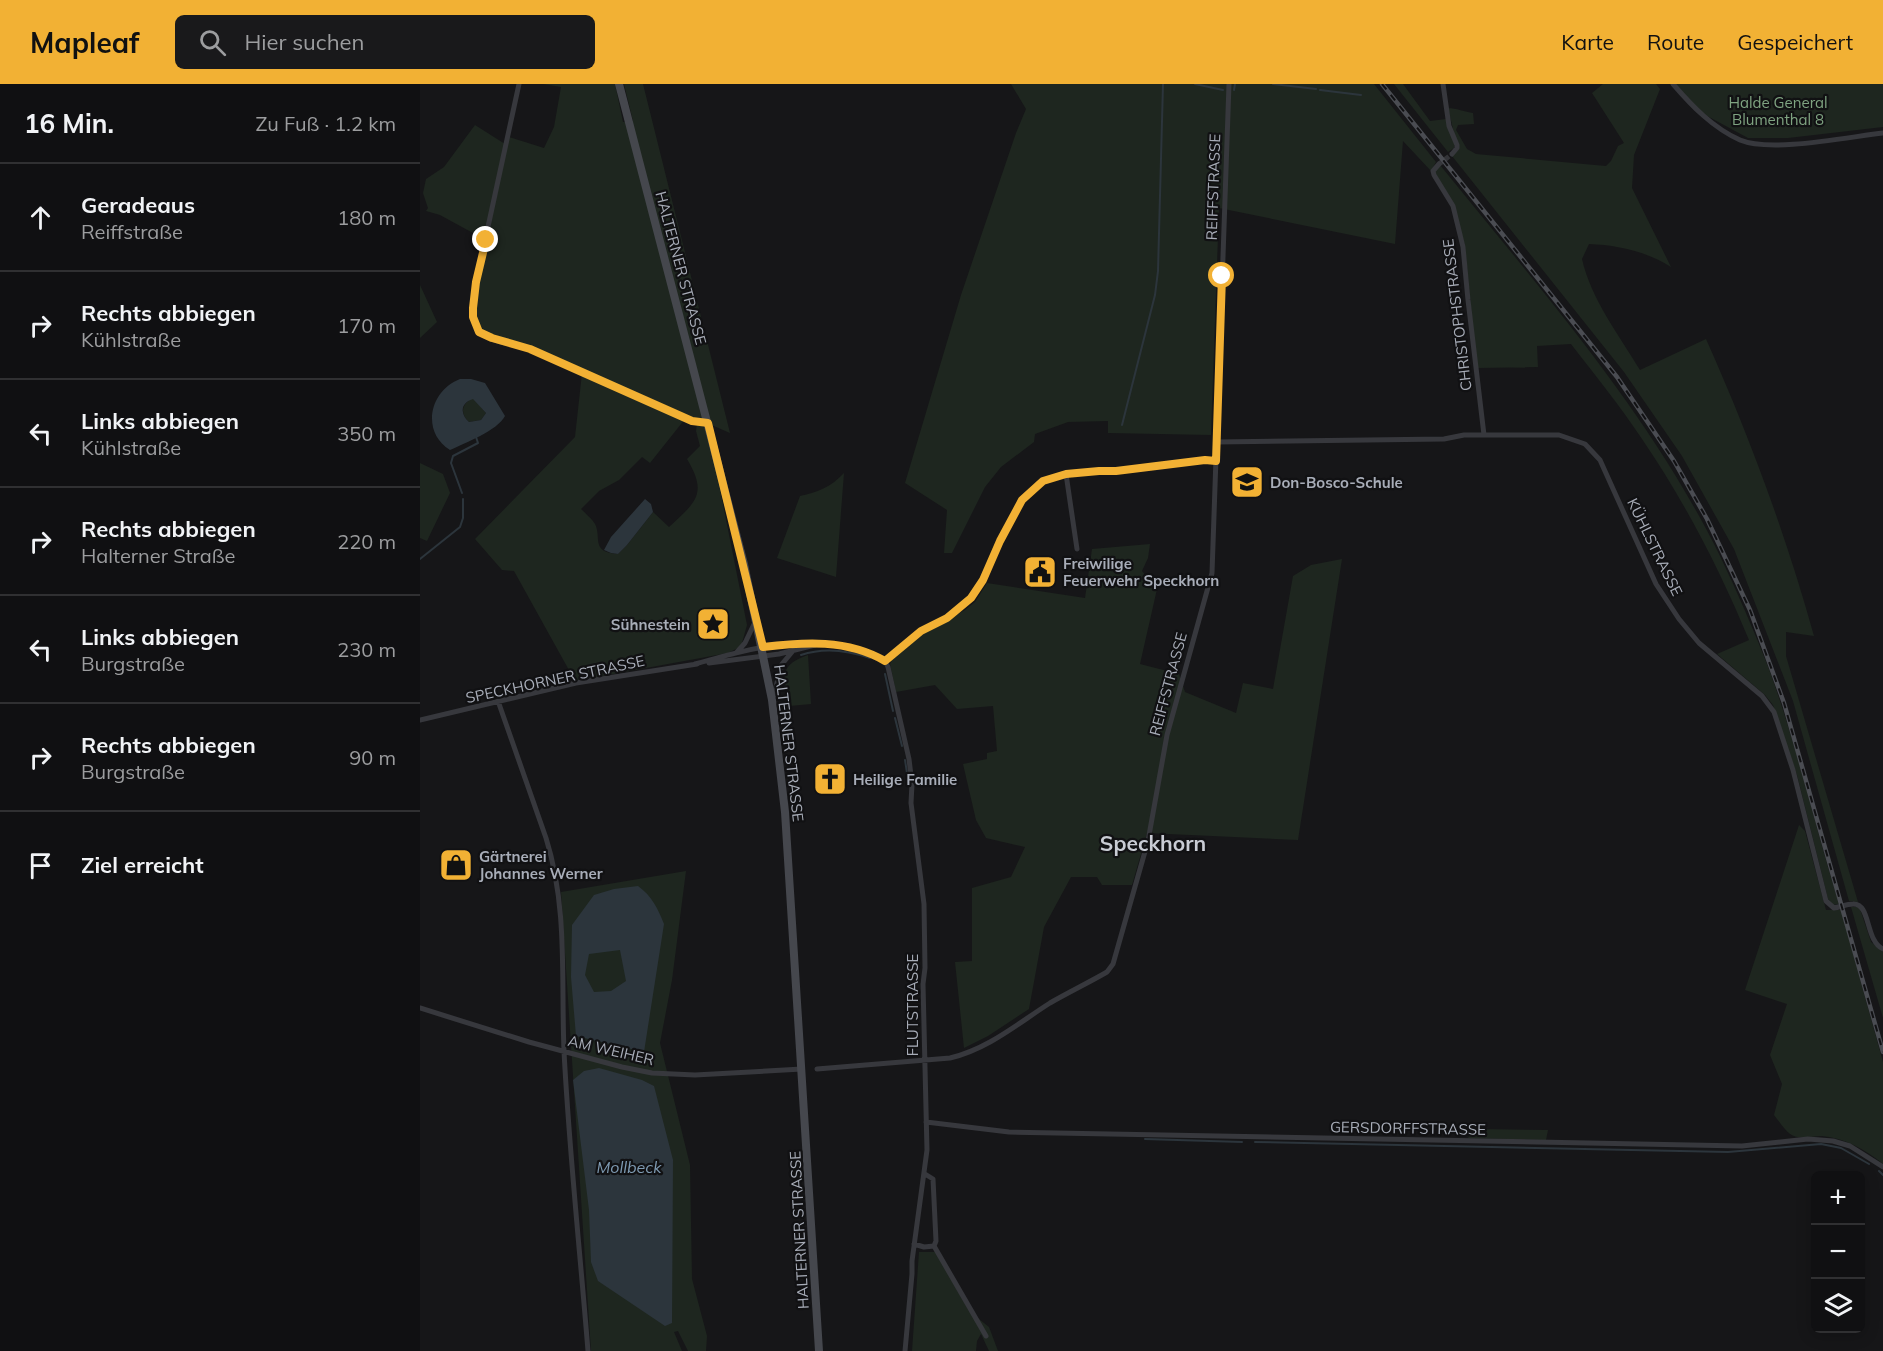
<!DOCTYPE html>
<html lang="de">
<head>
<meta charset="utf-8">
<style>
	body { margin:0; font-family:Mulish,sans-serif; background:#19191b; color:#f1f3f6 }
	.controls { position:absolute; right:18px; bottom:18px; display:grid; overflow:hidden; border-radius:9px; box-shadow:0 3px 15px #0003 }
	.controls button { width:54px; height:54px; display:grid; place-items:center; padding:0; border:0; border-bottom:2px solid #303032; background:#101012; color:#f1f3f6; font:30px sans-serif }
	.stop { position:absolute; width:18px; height:18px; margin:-14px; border:4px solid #f2b134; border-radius:50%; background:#fff }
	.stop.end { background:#f2b134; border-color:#fff; box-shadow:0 2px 6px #0008 }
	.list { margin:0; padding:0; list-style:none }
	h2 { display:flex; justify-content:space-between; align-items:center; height:78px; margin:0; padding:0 24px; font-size:26px }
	h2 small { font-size:20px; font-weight:400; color:#9c9d9f }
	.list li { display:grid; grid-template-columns:39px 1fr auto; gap:18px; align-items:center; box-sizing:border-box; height:108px; padding:0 24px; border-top:2px solid #303032 }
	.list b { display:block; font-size:22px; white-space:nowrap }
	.list p { margin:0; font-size:20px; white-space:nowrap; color:#9c9d9f }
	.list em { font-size:20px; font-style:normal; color:#9c9d9f }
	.icon { flex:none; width:33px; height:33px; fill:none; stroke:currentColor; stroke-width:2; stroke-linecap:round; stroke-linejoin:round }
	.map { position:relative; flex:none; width:1463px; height:1267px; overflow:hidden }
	header { display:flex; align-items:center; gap:36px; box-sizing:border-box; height:84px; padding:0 30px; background:#f2b134; color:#111 }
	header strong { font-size:28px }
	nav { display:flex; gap:33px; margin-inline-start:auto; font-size:21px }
	.search { width:420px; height:54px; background:#19191b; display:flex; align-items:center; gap:15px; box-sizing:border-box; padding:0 21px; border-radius:9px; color:#9c9d9f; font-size:22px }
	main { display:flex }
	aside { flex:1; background:#101012 }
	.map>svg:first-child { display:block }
	.green { fill:#1e261f }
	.water { fill:#2c353c; fill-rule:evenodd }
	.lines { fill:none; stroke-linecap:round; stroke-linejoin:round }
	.stream { stroke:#2c353c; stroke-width:2 }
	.minor-tunnel { stroke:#333438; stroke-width:5; stroke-dasharray:5 2.5; stroke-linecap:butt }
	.minor { stroke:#37383d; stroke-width:5 }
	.secondary { stroke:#45474d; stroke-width:8 }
	.rail-casing { stroke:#4a4c52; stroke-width:4.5 }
	.rail { stroke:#111113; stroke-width:2; stroke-dasharray:7; stroke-linecap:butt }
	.route { stroke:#f2b134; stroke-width:8 }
	.labels { text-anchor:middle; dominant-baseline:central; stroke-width:4.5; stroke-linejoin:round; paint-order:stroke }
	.park-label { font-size:15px; fill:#7fa381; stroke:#111113 }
	.street-label { font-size:15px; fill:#a8adb8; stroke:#111113 }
	.poi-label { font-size:15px; font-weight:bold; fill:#a8adb8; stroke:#111113; text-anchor:start }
	.water-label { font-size:16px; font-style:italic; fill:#7f9bb3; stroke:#111113 }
	.district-label { font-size:21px; font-weight:bold; fill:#c9ccd4; stroke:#111113 }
</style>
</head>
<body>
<header>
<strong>Mapleaf</strong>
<div class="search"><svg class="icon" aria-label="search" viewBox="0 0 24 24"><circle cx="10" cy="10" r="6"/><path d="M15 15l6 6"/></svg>Hier suchen</div>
<nav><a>Karte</a><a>Route</a><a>Gespeichert</a></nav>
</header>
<main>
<aside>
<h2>16 Min.<small>Zu Fuß · 1.2 km</small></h2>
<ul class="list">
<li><svg class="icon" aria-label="ahead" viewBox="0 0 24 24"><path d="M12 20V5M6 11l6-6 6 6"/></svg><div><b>Geradeaus</b><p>Reiffstraße</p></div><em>180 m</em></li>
<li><svg class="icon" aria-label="right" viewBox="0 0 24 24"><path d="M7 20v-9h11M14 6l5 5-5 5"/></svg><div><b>Rechts abbiegen</b><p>Kühlstraße</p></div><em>170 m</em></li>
<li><svg class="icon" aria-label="left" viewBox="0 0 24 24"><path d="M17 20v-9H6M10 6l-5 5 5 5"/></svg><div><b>Links abbiegen</b><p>Kühlstraße</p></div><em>350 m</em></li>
<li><svg class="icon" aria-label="right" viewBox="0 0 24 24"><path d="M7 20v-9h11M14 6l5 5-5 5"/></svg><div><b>Rechts abbiegen</b><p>Halterner Straße</p></div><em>220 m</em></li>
<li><svg class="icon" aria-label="left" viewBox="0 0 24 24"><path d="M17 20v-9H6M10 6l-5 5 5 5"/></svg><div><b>Links abbiegen</b><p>Burgstraße</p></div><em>230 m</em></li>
<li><svg class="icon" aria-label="right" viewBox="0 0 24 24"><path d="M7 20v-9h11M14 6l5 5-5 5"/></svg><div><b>Rechts abbiegen</b><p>Burgstraße</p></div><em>90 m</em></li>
<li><svg class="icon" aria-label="arrive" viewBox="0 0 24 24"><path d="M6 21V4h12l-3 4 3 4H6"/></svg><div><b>Ziel erreicht</b></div></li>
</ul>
</aside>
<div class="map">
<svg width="1463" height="1267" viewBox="0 0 1463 1267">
	<rect width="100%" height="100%" fill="#161618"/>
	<path class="green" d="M123 0H195L203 38 213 37 204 0H223L310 349 164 286 73 253 60 246 55 233 54 215 89 53 124 64 134 43 141 3Z
		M591 0H954L1016 78 1011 87 983 57 975 160 799 124 791 351 688 349V337L648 338 615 350 614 358 581 383 565 403 532 469H524L527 426 485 399 541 211 596 49 606 25Z
		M974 0H983L1010 37 1026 35 1035 60 1034 64 1028 68Z
		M1183 0H1236L1240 5 1214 71 1212 104 1251 183C1228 168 1197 161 1169 160L1162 175C1171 215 1199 251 1220 286L1286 255C1329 351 1366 451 1394 552L1366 548V572L1438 818 1429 817 1373 617 1314 465 1262 372 1204 288 1032 72 1038 66 1028 24C1036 24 1045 28 1053 29L1054 40 1038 41 1036 46 1047 65 1056 70 1186 82 1191 77 1198 62 1204 59 1172 9Z
		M1253 0H1463V43L1368 54H1328L1278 27Z
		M55 41 85 60 64 155 20 131 6 127 8 124 3 109 6 95 24 83Z
		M1020 81C1121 206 1229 328 1300 472 1318 509 1334 547 1349 585 1377 662 1395 742 1419 820L1413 821 1408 815 1377 691 1353 621 1345 611 1297 570 1329 556C1300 486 1265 418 1222 355 1200 322 1175 291 1151 260L1117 262 1118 283 1057 284 1045 162 1034 121 1015 91V87Z
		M0 201 17 238 0 254Z
		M162 289 265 335 230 379 222 373 199 396 179 407 161 425C165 429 172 435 175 440 182 454 170 468 198 470L207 461 233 428 249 443C276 418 288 410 267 375L280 362 276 347 277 340 288 345 327 541 322 559 318 564 308 569 155 597 94 487 82 486 55 455 155 353Z
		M53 314 66 329 61 336 49 338C40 330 41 320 53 314Z
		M0 379 23 390 30 409 7 457 0 454Z
		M424 389 416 493 357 474 380 412C398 408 411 403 424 389Z
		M730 460 728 474 722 487 737 505 720 580 759 590 765 608 816 629 823 599 853 605 873 492 891 481 922 475 878 756 727 749 712 801H682L677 793H651L624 843 609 925 568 952 544 964 535 878 552 877V804L591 793 605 763 566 754 556 736 543 680 567 675V669L577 667 573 622 537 625 515 601 476 608 470 580 472 576 506 547 545 526 555 518 567 499 665 514 672 465Z
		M388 571 391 620 369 622C365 595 356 582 388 571Z
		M1379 741 1385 747 1406 826H1421L1463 978V1080C1446 1066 1425 1054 1402 1052 1394 1052 1381 1055 1374 1052 1366 1049 1359 1037 1354 1031L1362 1000 1350 971 1367 920 1325 906Z
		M266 787 252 896 240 959 270 1081 272 1195 287 1252 286 1267H268L258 1247 254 1248 262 1267H171L141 808Z
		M1431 823H1437L1440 825 1451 858 1463 868V934Z
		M1057 1045 1128 1046 1126 1056 1048 1054 1052 1047Z
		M499 1168H516L549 1227 569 1243 578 1267H569L561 1250 557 1257 556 1267H492Z"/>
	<path class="water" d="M40 295H51L65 299 85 332C77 347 45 359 30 366 1 348 9 307 40 295ZM53 315 66 329 61 336 49 338C40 330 40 319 53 315Z
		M225 415 231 420 233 428 207 461 198 470 191 469 184 466 191 453Z
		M218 802C232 812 238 825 244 840L224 968 156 952 151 893 152 841 174 811 194 805ZM200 866 206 897 191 907 174 908 165 891 169 870Z
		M179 984 222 996 234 1002 253 1076 252 1239 245 1242 178 1197 171 1178 169 1126 153 996 164 987Z"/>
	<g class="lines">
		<path class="stream" d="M775 0 803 6
			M853 0 896 5
			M814 6 815 0
			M900 6 941 11
			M702 341 735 211 738 187 743 0
			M42 409 31 379 33 372 58 359 56 353
			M0 475 40 443 43 434V415
			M381 571C404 563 427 566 450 574
			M465 590 473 627
			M475 634 482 662
			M485 676 487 689
			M725 1055 822 1058
			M835 1058 1308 1068 1401 1060 1421 1064 1449 1080
			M1459 1087 1463 1091"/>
		<path class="minor-tunnel" d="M1019 80 1032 70"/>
		<path class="minor" d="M99 0 56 198C54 212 48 236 59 247 71 259 96 260 111 266 166 287 219 313 272 337L288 339
			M1023 0 1029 42 1037 61V64L1032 70
			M1253 0C1272 22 1293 44 1320 56 1351 69 1428 53 1463 49
			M1019 80 1013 87 1014 91 1033 122 1043 163 1048 216 1064 351
			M797 358 1024 355 1044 351H1139L1165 360 1180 376 1236 500 1259 535 1279 559 1342 612 1354 628 1373 686 1406 817 1414 824C1420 823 1427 820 1433 820 1451 819 1445 857 1463 865
			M646 390 657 465
			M317 568 325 559 336 536
			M465 577 468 583 489 675 492 700 491 719 504 820 505 884 503 900 507 1066 492 1177V1190L485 1267
			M289 579 359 570 395 561
			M275 580C335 563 407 543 465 577L501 547 527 534 551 514 563 497 580 457 602 416 623 397 646 390 679 387H696L785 376 796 377
			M353 614 362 580 372 568
			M78 617 126 754C148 824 141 895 144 967 149 1066 160 1167 168 1267
			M0 636 156 599 277 580
			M0 924 109 958 202 983 232 989 275 991 382 985
			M397 985 530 974C568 965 597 940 630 919 649 908 668 899 687 888L693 880 728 757 747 651 792 489 809 0
			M506 1038 589 1048 1322 1062 1388 1055 1413 1057 1430 1062 1463 1083
			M505 1090 513 1095 516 1157 514 1162 566 1252
			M494 1160 504 1163 514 1162"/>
		<path class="secondary" d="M199 0 324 480 352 616 365 728 399 1267"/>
		<defs>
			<path id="rail" d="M962 0 1197 293 1254 377 1287 435 1330 526 1364 619 1463 968"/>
		</defs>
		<use href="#rail" class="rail-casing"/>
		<use href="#rail" class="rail"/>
	</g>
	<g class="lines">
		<path class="route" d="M66 156 56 198 53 224V233L59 248 72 254 110 265 272 337 288 339 343 563C384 558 427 555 465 577L501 547 527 534 551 514 563 496 580 457 602 416 623 397 646 390 679 387H696L785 376 796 377 802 192"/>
	</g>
	<defs>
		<symbol id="school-square" viewBox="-11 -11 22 22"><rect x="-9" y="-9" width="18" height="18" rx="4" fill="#f2b134" stroke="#111113"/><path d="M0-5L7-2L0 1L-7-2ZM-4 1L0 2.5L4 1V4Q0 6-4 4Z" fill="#111"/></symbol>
		<symbol id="civic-square" viewBox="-11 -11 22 22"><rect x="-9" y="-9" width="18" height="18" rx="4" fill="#f2b134" stroke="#111113"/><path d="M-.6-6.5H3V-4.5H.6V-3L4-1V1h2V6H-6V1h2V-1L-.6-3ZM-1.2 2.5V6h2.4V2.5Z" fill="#111"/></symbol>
		<symbol id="sight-square" viewBox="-11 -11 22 22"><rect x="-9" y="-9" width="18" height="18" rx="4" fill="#f2b134" stroke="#111113"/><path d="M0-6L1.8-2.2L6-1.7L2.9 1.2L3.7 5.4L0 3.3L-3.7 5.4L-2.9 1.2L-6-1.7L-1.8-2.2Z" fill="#111"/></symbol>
		<symbol id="church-square" viewBox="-11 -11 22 22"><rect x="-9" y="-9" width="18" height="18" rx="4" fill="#f2b134" stroke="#111113"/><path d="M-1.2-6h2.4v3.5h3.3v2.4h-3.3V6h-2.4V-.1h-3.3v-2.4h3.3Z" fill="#111"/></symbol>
		<symbol id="shop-square" viewBox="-11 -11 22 22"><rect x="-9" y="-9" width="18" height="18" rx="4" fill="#f2b134" stroke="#111113"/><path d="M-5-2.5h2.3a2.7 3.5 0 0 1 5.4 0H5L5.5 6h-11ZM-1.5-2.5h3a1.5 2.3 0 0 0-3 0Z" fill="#111"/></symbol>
	</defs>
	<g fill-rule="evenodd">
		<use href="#school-square" x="808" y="379" width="38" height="38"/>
		<use href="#civic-square" x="601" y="469" width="38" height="38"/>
		<use href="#sight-square" x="274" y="521" width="38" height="38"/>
		<use href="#church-square" x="391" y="676" width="38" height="38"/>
		<use href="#shop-square" x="17" y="762" width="38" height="38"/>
	</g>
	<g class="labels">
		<g class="park-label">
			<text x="1358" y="18">Halde General<tspan x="1358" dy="17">Blumenthal 8</tspan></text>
		</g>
		<g class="street-label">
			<text transform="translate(793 103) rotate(-88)">REIFFSTRASSE</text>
			<text transform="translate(261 184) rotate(75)">HALTERNER STRASSE</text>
			<text transform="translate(1037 231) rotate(-97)">CHRISTOPHSTRASSE</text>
			<text transform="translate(1235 463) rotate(64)">KÜHLSTRASSE</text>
			<text transform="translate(135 595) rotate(-12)">SPECKHORNER STRASSE</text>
			<text transform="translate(748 600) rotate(-75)">REIFFSTRASSE</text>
			<text transform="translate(369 659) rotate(83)">HALTERNER STRASSE</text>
			<text transform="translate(492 921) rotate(-90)">FLUTSTRASSE</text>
			<text transform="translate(191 966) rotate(13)">AM WEIHER</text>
			<text transform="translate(988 1044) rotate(1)">GERSDORFFSTRASSE</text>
			<text transform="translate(379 1146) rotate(-93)">HALTERNER STRASSE</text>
		</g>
		<g class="poi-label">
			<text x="850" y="398">Don-Bosco-Schule</text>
			<text x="643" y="479">Freiwilige<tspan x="643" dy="17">Feuerwehr Speckhorn</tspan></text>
			<text x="270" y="540" text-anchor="end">Sühnestein</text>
			<text x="433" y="695">Heilige Familie</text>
			<text x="59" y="772">Gärtnerei<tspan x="59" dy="17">Johannes Werner</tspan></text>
		</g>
		<g class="water-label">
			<text x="209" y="1083">Mollbeck</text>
		</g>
		<g class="district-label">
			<text x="733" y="759">Speckhorn</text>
		</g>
	</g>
</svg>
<div class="controls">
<button>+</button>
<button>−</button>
<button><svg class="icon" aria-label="layers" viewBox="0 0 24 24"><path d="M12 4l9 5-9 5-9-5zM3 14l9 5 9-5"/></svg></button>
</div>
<div class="stop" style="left:802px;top:192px"></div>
<div class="stop end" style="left:66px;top:156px"></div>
</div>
</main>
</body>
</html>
